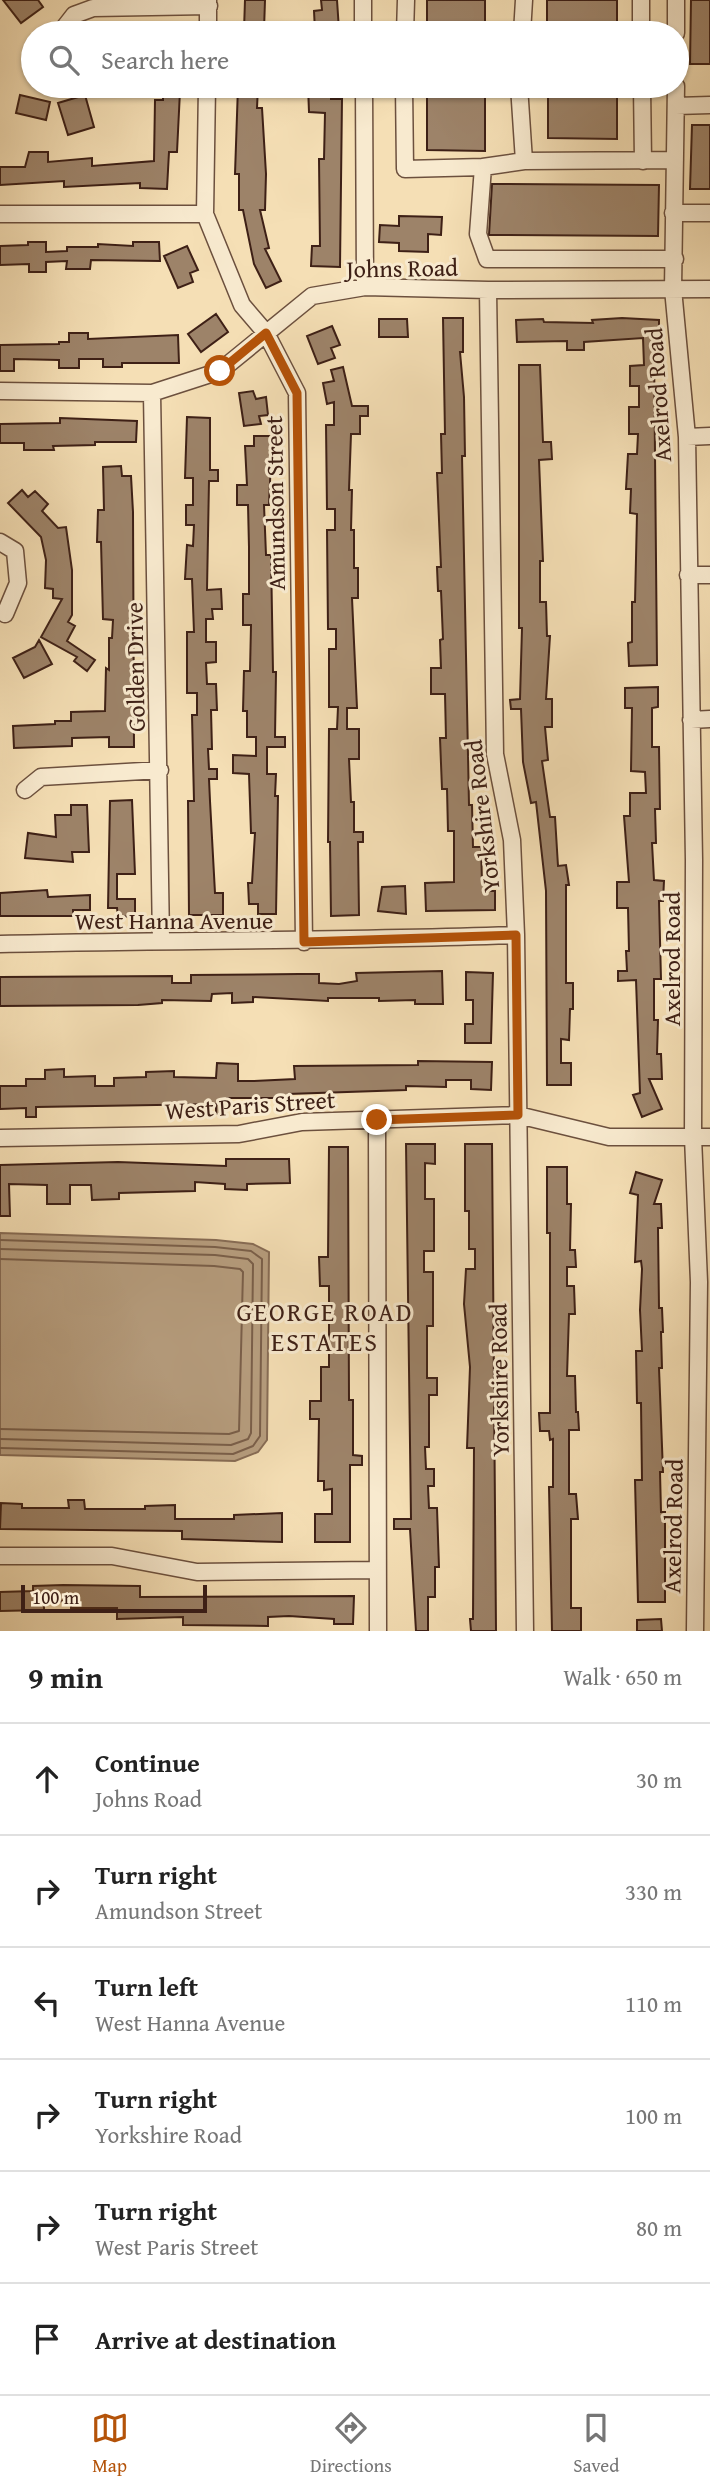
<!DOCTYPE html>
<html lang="en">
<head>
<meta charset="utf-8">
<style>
	body { margin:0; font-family:"Gentium Book Plus",serif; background:#f2f2f2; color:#222 }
	.scale { position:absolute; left:21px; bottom:18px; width:186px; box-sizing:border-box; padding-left:7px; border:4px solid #3e2016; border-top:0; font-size:19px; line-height:24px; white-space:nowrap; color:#3e2016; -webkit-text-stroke:5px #f8eacf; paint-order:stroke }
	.stop { position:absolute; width:21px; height:21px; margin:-16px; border:5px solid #b45309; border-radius:50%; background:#fff }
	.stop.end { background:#b45309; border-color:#fff; box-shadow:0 2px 7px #0008 }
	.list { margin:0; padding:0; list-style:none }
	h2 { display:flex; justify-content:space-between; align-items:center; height:91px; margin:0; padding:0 28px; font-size:30px }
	h2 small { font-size:23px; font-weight:400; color:#767676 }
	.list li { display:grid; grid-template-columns:46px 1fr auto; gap:21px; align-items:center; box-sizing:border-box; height:112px; padding:0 28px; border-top:2px solid #e0e0e0 }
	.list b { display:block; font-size:26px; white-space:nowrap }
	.list p { margin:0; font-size:23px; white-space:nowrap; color:#767676 }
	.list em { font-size:23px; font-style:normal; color:#767676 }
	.icon { flex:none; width:38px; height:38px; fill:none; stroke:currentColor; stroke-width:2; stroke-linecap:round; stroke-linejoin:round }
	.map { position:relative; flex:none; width:710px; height:1631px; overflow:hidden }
	.search { position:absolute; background:#fff; box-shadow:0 2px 5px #0004; left:21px; right:21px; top:21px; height:77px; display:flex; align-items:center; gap:18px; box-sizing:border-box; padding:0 24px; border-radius:38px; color:#767676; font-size:26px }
	.sheet { height:763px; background:#fff }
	nav { display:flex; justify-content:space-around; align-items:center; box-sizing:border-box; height:98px; border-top:2px solid #e0e0e0; background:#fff; font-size:19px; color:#767676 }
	nav a { display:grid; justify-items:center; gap:4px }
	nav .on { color:#b45309 }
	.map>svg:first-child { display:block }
	.water { fill:#b79e7f; stroke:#876c55; stroke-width:2 }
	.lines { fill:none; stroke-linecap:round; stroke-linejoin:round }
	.shore { stroke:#7a5f4a; stroke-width:2 }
	.building { fill:#9d8369; stroke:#3e2016; stroke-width:2 }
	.minor-casing { stroke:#6c503e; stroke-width:19 }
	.minor { stroke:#f8eacf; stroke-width:16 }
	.route { stroke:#b45309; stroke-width:9 }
	.labels { text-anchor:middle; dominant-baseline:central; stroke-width:6; stroke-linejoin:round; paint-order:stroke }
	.street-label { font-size:24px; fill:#3e2016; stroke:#f8eacf }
	.neighbourhood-label { font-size:26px; letter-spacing:2px; fill:#3e2016; stroke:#f8eacf }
</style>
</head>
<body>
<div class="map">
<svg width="710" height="1631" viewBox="0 0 710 1631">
	<rect width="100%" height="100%" fill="#f5dfb5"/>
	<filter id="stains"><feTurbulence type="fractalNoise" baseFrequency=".00286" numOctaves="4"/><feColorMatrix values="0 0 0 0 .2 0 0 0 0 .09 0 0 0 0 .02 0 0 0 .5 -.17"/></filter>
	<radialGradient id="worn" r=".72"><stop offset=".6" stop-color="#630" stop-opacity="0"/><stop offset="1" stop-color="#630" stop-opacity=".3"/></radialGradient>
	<path class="water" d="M0 1233 216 1240 253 1244 269 1252 267 1440 258 1452 235 1461 0 1455Z"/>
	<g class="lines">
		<path class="shore" d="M0 1240 215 1247 251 1251 262 1259 260 1436 253 1446 233 1454 0 1448
			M0 1249 215 1255 248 1259 253 1264 251 1433 248 1439 231 1445 0 1439
			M0 1259 214 1266 240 1269 243 1272 239 1431 229 1434 0 1429"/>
	</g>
	<path class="building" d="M3 0H38L43 7 21 23Z
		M245 0H265L264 30H244Z
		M321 0H337L339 30 315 31 314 11 322 10Z
		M427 0H485V33H427Z
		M547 0H617V33H547Z
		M691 0H710V64H690Z
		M238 86H258L257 108H262L266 174 265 210H260L269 248 265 249 281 281 266 288 254 264 243 210H239V174H235Z
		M308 86H331V99H342L340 267 311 266 312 246H320L319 159H324L325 113 309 112Z
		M427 86H485V151L427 150Z
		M548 86H617V139L548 138Z
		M163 91H180L177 152H169L167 189 140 188V183L64 187V181L0 185V167H25L29 152H48V162L92 158V166L154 161 155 100H163Z
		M20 95 50 102 46 120 16 113Z
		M85 95 94 127 68 135 58 103Z
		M692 125H710V189H690Z
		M492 184 659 185 658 236 489 235Z
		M399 216 442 217 441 235 428 234V252L399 251V243L379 242 380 225 399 226Z
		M28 242H46V252L67 251V247H98V244L133 246V242H159L160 261 91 260 90 269H66L67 261 46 262V272H29V264L0 265V246L28 245Z
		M187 246 198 270 190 273 193 282 178 288 164 256Z
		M216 314 228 332 201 352 188 334Z
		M443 318H463V352H460L464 397 465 456H462L469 805H472L473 847H481L482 882H486V891H495V910L426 911 425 883 454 882V831H448L447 789H442L440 738H446L445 694H431V668H441L440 640 443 639 441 591H438L437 567H441L437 473H442L441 434H445Z
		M622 318 659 320V348H654L657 665 629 666 628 643 632 642V602H635L637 514 630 513 631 489H626L628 454H637L638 434H629V407H639V386H630V366L644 365 643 338 584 342V350H567V341L517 342 516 320 543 319 544 322 593 323 592 320Z
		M379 319H407L408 337H379Z
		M332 326 340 345 331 348 335 358 318 364 307 336Z
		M69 333H88V339L178 335 179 363H122V367H103V359H79V368H59V360L14 359V371H0V345L59 344V342H69Z
		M519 365H540L543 442H551L552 459 539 460 543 561H540V602H546L547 636H550L546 699H552V727H545L548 760 542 761 550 817H555L558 866 566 865 569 885H566V983H573V1009H570L569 1040 561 1039V1063H571V1085H547L546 891 536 802 531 803 523 762 521 709H511L510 700 520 699 522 628H519Z
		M343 367 352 406H368V416H360V434H351L349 490H352L351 530H354V568H358V598H352L357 708H347V729H359V759H349L351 802H354V832H363V842H358L359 915 331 916 330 842H328L329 729H337L338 707H329V649H336V629H328L327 530H335V509H327L326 425H334V402L327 404 323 383 334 381 331 370Z
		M253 391 256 399 266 397 268 415 259 416 261 424 244 426 239 393Z
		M187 417 210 418V470H218V481H209L207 590 221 589 222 609H212L213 619H206V642H216V662L206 663 207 684H216L217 710H211L212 749H208L209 769H217V779H209L210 801 215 893H223V915H189L188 801H194L192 715H197V693H187V632H194L192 579H185L187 545 193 546 194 525H186V505H193V478H185Z
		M60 418 137 421 136 442H95V445L53 446 54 450H24V443H0V424L60 423Z
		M254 436H272L269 505H264L266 555H271L273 672H276L275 737H285V747H267V774H276L275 796H278L276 914H258V904H249L248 883H252L255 833H251L249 774 233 773V755L256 756V737H247V711H243L244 671H250L251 625H243V594H249V547L248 505H237V485H247L245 446H254Z
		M121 466 122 476H131L133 512 134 747H109V737L72 738V746L14 748 13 726 55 724V721H71V712L105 711 106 668 109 670V638H112L113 620 103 619 101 542H97L98 510H104L103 467Z
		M22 490 28 497 35 491 48 504 42 511 58 528 66 527 72 570V615L68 622 75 626 67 641 95 660 87 671 74 661 77 657 41 637 62 599 53 598V589L45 588 46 560 41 537 8 503Z
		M39 640 52 664 24 678 13 658 35 647Z
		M658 687V707L652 708V747H659L660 809H655L656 843H652L654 880 664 881 663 901H659L661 979H654V1020H658L657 1054H661L662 1079H649L662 1109 642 1117 633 1095 640 1093 636 980 618 981V971H627L626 951H629L628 908H617V882H629L624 816H630V793H646L645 772 631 771 632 708H625V688Z
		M132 800 135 874H117V899H135V916L118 917 117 908H108L110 801Z
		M71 805H87L89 852H72L73 862 25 858 28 833 56 837 55 815H71Z
		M405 886 406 914 378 911 382 887Z
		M47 890 48 897 90 895V910H73V916H0V893Z
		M442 971 443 1004H415V1000L379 1001V998H328V1001L253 997V1002L232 1003V993L212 994 211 1001 162 1000V1003L138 1005 0 1006V977L172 976V983H191V975L299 974H319V983L339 984 357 981 356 973Z
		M466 972 493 973 491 1043H465V1024H473V1000H466Z
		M418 1061 492 1062 491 1090 471 1089V1080H446V1087L406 1086V1090L288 1094V1098H227L226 1114H216V1104L36 1107V1117H26V1108L0 1109V1086H26V1079H45V1070L64 1069V1077L95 1076V1086H114V1078L146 1077V1072L174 1071V1077L216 1078 217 1063 238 1064V1081H254L295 1079 294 1066 418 1065Z
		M406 1144H435V1164L425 1163V1199H434V1251H424V1272H433V1326H427V1378H437V1395H429V1447H425L426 1469H434V1486H428L429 1508H437L439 1567H435V1597H428V1631H416L410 1529H394V1519H411Z
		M465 1144H492L496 1631H471L470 1619H473L474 1448H467L470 1367 464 1304 466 1269H475V1249H469V1211H465Z
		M329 1147H348L349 1400H353V1455L362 1456V1465H350V1542H315V1514H332V1489L324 1490V1481H318L319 1419H310V1401H321V1367H329V1286H320L319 1257H328Z
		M226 1159H289L290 1183 247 1184V1190L225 1189V1184L195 1182V1191L119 1193V1199L92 1200 91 1185H70V1204H47V1185L9 1184 10 1216H0V1165L118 1162 226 1166Z
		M547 1167H567V1204H571L570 1250H575L576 1267H567V1286H574L575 1314H569L567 1376H575L576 1412H578L579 1430H569V1494H576L578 1519H571V1608H581V1631H552L549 1487H553V1439L550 1440 549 1431H540L539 1413H550V1233H547Z
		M636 1172 662 1180 654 1204H661L662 1228H658L659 1308H662L663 1332H661L662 1368H659L663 1472H660L661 1512H665V1602H638L635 1480H642L641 1403H637L636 1351H642L640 1310 642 1269 641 1261 635 1262 638 1195 630 1193Z
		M68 1500H84L85 1509H145V1506L175 1505V1519H234V1515L282 1513V1542L182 1539V1531L0 1529 1 1503 22 1504V1508H69Z
		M63 1585 140 1586V1597L354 1596 353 1624H334V1619L289 1616 268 1617V1626L183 1625V1617L117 1619V1608H71V1601L44 1602V1610L0 1611V1592L33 1591V1586Z
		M661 1619 662 1631H637V1620Z"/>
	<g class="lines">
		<defs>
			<path id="minor" d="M363 0V33
				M641 0V33
				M676 0V33
				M60 33 74 15 93 8 209 6
				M208 33V0
				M405 33 406 0
				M522 33 524 0
				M207 86 205 214 242 305 266 333 297 393 304 942
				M364 86 365 287
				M404 86 405 169 483 167
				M519 86 524 161 675 160
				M642 86 643 161
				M676 86 673 289 687 437 694 860 693 1137 699 1282 695 1631
				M676 106 710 105
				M524 161 483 167 478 234 487 259H675
				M673 213H710
				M0 214H205
				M488 290 495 754 512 840 516 935 525 1631
				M0 391 152 393 220 371 312 296 365 287 488 290 710 289
				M152 393 161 940
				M687 437 710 436
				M0 542 15 551 18 583 5 614
				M688 575H710
				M691 720 710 719
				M25 790 41 777 160 770
				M0 944C172 940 344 941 516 935
				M377 1120 378 1631
				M0 1138 239 1134 302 1122 518 1115 609 1137H710
				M0 1556H112L197 1572 376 1570"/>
		</defs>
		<use href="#minor" class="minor-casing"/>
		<use href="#minor" class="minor"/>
	</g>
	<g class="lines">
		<path class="route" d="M220 371 266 333 297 393 304 942 516 935 518 1115 377 1120"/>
	</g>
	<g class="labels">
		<g class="street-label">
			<text transform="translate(402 268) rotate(-1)">Johns Road</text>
			<text transform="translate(658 395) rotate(-94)">Axelrod Road</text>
			<text transform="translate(275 503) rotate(-91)">Amundson Street</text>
			<text transform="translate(135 667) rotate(-91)">Golden Drive</text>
			<text transform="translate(482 816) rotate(-97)">Yorkshire Road</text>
			<text x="174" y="920">West Hanna Avenue</text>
			<text transform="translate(671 959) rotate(-90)">Axelrod Road</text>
			<text transform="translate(250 1105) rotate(-4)">West Paris Street</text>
			<text transform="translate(499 1380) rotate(-91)">Yorkshire Road</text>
			<text transform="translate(673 1526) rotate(-89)">Axelrod Road</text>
		</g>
		<g class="neighbourhood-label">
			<text x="325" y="1311">GEORGE ROAD<tspan x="325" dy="30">ESTATES</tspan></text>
		</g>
	</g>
	<rect width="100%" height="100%" filter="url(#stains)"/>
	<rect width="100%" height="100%" fill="url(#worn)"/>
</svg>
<div class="scale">100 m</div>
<div class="stop" style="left:220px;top:371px"></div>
<div class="stop end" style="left:377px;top:1120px"></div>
<div class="search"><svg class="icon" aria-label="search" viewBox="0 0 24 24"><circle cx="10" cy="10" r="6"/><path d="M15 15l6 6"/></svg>Search here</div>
</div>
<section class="sheet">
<h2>9 min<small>Walk · 650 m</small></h2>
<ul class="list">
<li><svg class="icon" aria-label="ahead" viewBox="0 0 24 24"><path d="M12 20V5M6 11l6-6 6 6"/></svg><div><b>Continue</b><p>Johns Road</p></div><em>30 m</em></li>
<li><svg class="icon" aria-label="right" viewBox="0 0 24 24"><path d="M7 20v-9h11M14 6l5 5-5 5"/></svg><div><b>Turn right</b><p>Amundson Street</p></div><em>330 m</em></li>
<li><svg class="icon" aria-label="left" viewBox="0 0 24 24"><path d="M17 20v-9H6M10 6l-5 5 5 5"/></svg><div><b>Turn left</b><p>West Hanna Avenue</p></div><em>110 m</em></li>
<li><svg class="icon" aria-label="right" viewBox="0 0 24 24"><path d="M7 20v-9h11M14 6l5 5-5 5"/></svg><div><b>Turn right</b><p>Yorkshire Road</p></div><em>100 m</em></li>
<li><svg class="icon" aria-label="right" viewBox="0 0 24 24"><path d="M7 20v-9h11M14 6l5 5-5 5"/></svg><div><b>Turn right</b><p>West Paris Street</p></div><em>80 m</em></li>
<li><svg class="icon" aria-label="arrive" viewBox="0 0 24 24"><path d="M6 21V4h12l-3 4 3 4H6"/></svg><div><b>Arrive at destination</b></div></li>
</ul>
</section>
<nav>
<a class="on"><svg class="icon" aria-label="map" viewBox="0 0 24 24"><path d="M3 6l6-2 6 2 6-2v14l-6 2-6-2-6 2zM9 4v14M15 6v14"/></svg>Map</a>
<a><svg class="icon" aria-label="directions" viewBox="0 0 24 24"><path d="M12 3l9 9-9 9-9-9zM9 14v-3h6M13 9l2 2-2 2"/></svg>Directions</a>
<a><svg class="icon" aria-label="saved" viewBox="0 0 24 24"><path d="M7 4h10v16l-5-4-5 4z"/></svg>Saved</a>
</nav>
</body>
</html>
